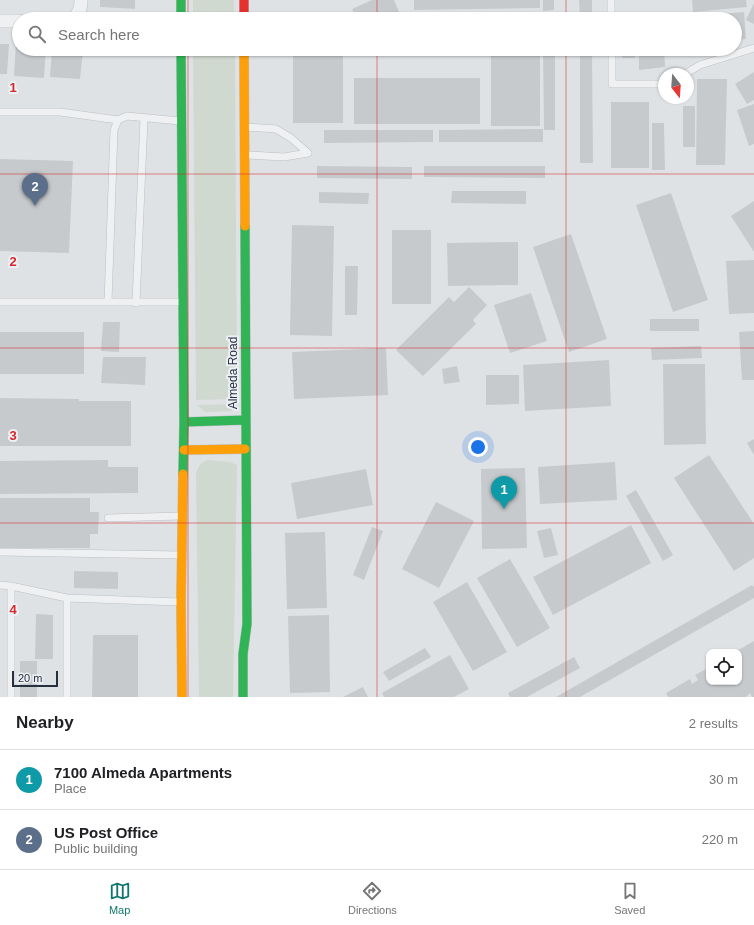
<!DOCTYPE html>
<html lang="en">
<head>
<meta charset="utf-8">
<style>
	body { margin:0; font-family:Helvetica,sans-serif; background:#f2f2f2; color:#202124 }
	.controls { position:absolute; right:12px; bottom:12px; display:grid; overflow:hidden; border-radius:8px; box-shadow:0 1px 3px #0004 }
	.controls button { width:36px; height:36px; display:grid; place-items:center; padding:0; border:0; border-bottom:1px solid #e0e0e0; background:#fff; color:#202124; font:20px sans-serif }
	.compass { position:absolute; left:658px; top:68px; width:36px; height:36px; border-radius:50%; background:#fff; box-shadow:0 1px 3px #0004; rotate:163deg }
	.scale { position:absolute; left:12px; bottom:10px; width:46px; box-sizing:border-box; padding-left:4px; border:2px solid #26303e; border-top:0; font-size:11px; line-height:14px; white-space:nowrap; color:#26303e; -webkit-text-stroke:3px #edf0f5; paint-order:stroke }
	.you { position:absolute; left:478px; top:447px; width:14px; height:14px; margin:-10px; border:3px solid #fff; border-radius:50%; background:#1a73e8; box-shadow:0 0 0 6px #1a73e833 }
	.badge { display:grid; place-items:center; width:26px; height:26px; border-radius:50%; background:#0f766e; color:#fff; font-size:13px; font-weight:700 }
	.pin { position:absolute; translate:-50% -33px; filter:drop-shadow(0 1px 2px #0008) }
	.pin::after { content:''; position:absolute; top:21px; width:14px; height:12px; background:inherit; clip-path:polygon(0 0,100% 0,50% 100%) }
	.list { margin:0; padding:0; list-style:none }
	h2 { display:flex; justify-content:space-between; align-items:center; height:52px; margin:0; padding:0 16px; font-size:17px }
	h2 small { font-size:13px; font-weight:400; color:#757577 }
	.list li { display:grid; grid-template-columns:26px 1fr auto; gap:12px; align-items:center; box-sizing:border-box; height:60px; padding:0 16px; border-top:1px solid #e0e0e0 }
	.list b { display:block; font-size:15px; white-space:nowrap }
	.list p { margin:0; font-size:13px; white-space:nowrap; color:#757577 }
	.list em { font-size:13px; font-style:normal; color:#757577 }
	.icon { flex:none; width:22px; height:22px; fill:none; stroke:currentColor; stroke-width:2; stroke-linecap:round; stroke-linejoin:round }
	.map { position:relative; flex:none; width:754px; height:697px; overflow:hidden }
	.search { position:absolute; background:#fff; box-shadow:0 1px 3px #0004; left:12px; right:12px; top:12px; height:44px; display:flex; align-items:center; gap:10px; box-sizing:border-box; padding:0 14px; border-radius:22px; color:#757577; font-size:15px }
	.sheet { height:172px; background:#fff }
	nav { display:flex; justify-content:space-around; align-items:center; box-sizing:border-box; height:56px; border-top:1px solid #e0e0e0; background:#fff; font-size:11px; color:#757577 }
	nav a { display:grid; justify-items:center; gap:2px }
	nav .on { color:#0f766e }
	.map>svg:first-child { display:block }
	.green { fill:#d0d9d0 }
	.building { fill:#c7cacd }
	.lines { fill:none; stroke-linecap:round; stroke-linejoin:round }
	.lane-casing { stroke:#bdc0c3; stroke-width:8 }
	.street-casing { stroke:#bdc0c3; stroke-width:14 }
	.fast-casing { stroke:#bbbfc3; stroke-width:10 }
	.slow-casing { stroke:#bbbfc3; stroke-width:10 }
	.jam-casing { stroke:#bbbfc3; stroke-width:10 }
	.lane { stroke:#eff0f2; stroke-width:7 }
	.street { stroke:#eff0f2; stroke-width:13 }
	.fast { stroke:#30b455; stroke-width:9 }
	.slow { stroke:#ff9f0a; stroke-width:9 }
	.jam { stroke:#e5322d; stroke-width:9 }
	.grid { fill:none; stroke:#d62828; stroke-width:1; stroke-opacity:0.55 }
	.labels { text-anchor:middle; dominant-baseline:central; stroke-width:4; stroke-linejoin:round; paint-order:stroke }
	.street-label { font-size:12px; fill:#26303e; stroke:#edf0f5 }
	.grid-label { font-size:13px; text-anchor:middle; font-weight:bold; fill:#d62828; stroke:#edf0f5; stroke-width:4; stroke-linejoin:round; paint-order:stroke }
</style>
</head>
<body>
<div class="map">
<svg width="754" height="697" viewBox="0 0 754 697">
	<rect width="100%" height="100%" fill="#dfe2e5"/>
	<path class="green" d="M193 0H234V19H193Z
		M193 49H235L237 399 196 400Z
		M237 404V406L231 411 205 412 197 405Z
		M208 460 230 462 237 465V468L233 697H199L196 474C198 466 201 462 208 460Z"/>
	<path class="building" d="M100 0H135V9L100 7Z
		M372 0H394L402 19H357L352 9Z
		M414 0H540V8L414 10Z
		M543 0H554V10L543 11Z
		M579 0H592V19H580Z
		M692 0H746L747 7 693 12Z
		M754 3V24L746 20Z
		M744 12 746 39 735 40V19H670V18Z
		M539 14V19H491V15Z
		M342 15V19H292V16Z
		M101 16 131 17V19H101Z
		M16 42H19V49H46L44 78 14 76Z
		M0 44H9L7 74H0Z
		M52 49H83L80 79 50 77Z
		M293 49H343V123H293Z
		M491 49H540V126H491Z
		M543 49H555V130H544Z
		M580 49H592L593 163H580Z
		M622 49H635V58H622Z
		M639 49H664L665 67 639 70Z
		M754 72V100L747 104 735 84Z
		M354 78H480V124H354Z
		M697 79H727L725 165H696Z
		M611 102H649V168H611Z
		M754 104V144L749 146 737 110Z
		M683 106H695V147H683Z
		M652 123H664L665 170H652Z
		M543 129V142H439V130Z
		M324 130H433V142L324 143Z
		M0 159 73 161 69 253 0 251Z
		M317 166 412 167V179L317 178Z
		M424 166H545V178L424 177Z
		M452 191H526V204L451 203Z
		M319 192 369 193 368 204 319 203Z
		M671 193 708 300 673 312 636 205Z
		M754 201V252L731 216Z
		M292 225 334 226 332 336 290 335Z
		M392 230H431V304H392Z
		M571 234 607 339 569 352 533 247Z
		M518 242V285L448 286 447 243Z
		M754 260V313L729 314 726 261Z
		M345 266H358L357 315H345Z
		M469 287 487 305 473 320 476 324 423 376 396 350 449 297 454 302Z
		M531 293 547 341 510 353 494 305Z
		M650 319H699V331H650Z
		M103 322H120L119 352 101 351Z
		M754 331V380H742L739 332Z
		M0 332H84V374H0Z
		M701 346 702 358 652 360 651 348Z
		M386 348 388 395 294 399 292 352Z
		M103 357H146L145 385 101 383Z
		M609 360 611 406 525 411 523 365Z
		M663 364H705L706 444 664 445Z
		M457 366 460 382 444 384 442 369Z
		M486 375H519V404L486 405Z
		M0 398 79 399V401H131V446H0Z
		M754 439V455L747 443Z
		M709 455 754 524V558L734 571 674 478Z
		M108 460V467H138V493L0 494V461Z
		M615 462 617 500 540 504 538 467Z
		M525 468 527 548 482 549 481 469Z
		M366 469 373 505 297 519 291 483Z
		M636 490 673 555 663 561 626 496Z
		M0 498H90V512H99L98 534H90V548H0Z
		M436 502 474 521 439 588 402 569Z
		M631 525 651 563 553 615 533 577Z
		M372 527 383 531 364 580 353 575Z
		M551 528 558 555 544 558 537 531Z
		M325 532 327 608 287 609 285 533Z
		M510 559 550 628 517 647 477 578Z
		M74 571 118 572V589L74 588Z
		M467 582 507 652 473 671 433 602Z
		M752 585 754 587V598L580 697H556Z
		M36 614 53 615V659H35Z
		M329 615 330 692 290 693 288 616Z
		M93 635H138V697H92Z
		M754 641V697H752L750 693 746 697H668L666 693 690 679 692 684 698 680 695 675 708 668 709 682H739V652H735Z
		M425 648 431 657 389 681 383 672Z
		M450 655 469 689 454 697H384L382 693Z
		M574 657 580 668 527 697H510L508 693Z
		M20 661H37V697H20Z
		M363 687 368 697H343Z"/>
	<g class="lines">
		<defs>
			<path id="lane" d="M611 0V19
				M612 49V84H664
				M685 74 700 65 754 48
				M0 112H60L118 120
				M246 127 276 129 291 138 308 153 284 157 247 155
				M0 302H182
				M108 302 114 130 118 120 127 116 180 121
				M136 303 144 119
				M108 518 181 516
				M0 552 180 555
				M0 585 11 586 67 598 179 602
				M11 697V586
				M67 697V598"/>
			<path id="street" d="M73 19C79 13 81 9 81 0
				M0 21H19"/>
			<path id="fast" d="M181 0V19
				M181 49 184 422 183 474
				M184 422 246 420
				M243 697V654L247 624 245 226"/>
			<path id="slow" d="M244 49 245 226
				M184 450 245 449
				M182 697 181 602 183 474"/>
			<path id="jam" d="M244 0V19"/>
		</defs>
		<use href="#lane" class="lane-casing"/>
		<use href="#street" class="street-casing"/>
		<use href="#fast" class="fast-casing"/>
		<use href="#slow" class="slow-casing"/>
		<use href="#jam" class="jam-casing"/>
		<use href="#lane" class="lane"/>
		<use href="#street" class="street"/>
		<use href="#fast" class="fast"/>
		<use href="#slow" class="slow"/>
		<use href="#jam" class="jam"/>
	</g>
	<path class="grid" d="M188 0V19M377 0V19M566 0V19M188 49V697M377 49V697M566 49V697M0 174H754M0 348H754M0 523H754"/>
	<g class="labels">
		<g class="street-label">
			<text transform="translate(233 373) rotate(-90)">Almeda Road</text>
		</g>
	</g>
	<g class="grid-label">
		<text x="13" y="92">1</text>
		<text x="13" y="266">2</text>
		<text x="13" y="440">3</text>
		<text x="13" y="614">4</text>
	</g>
</svg>
<div class="controls">
<button><svg class="icon" aria-label="locate" viewBox="0 0 24 24"><circle cx="12" cy="12" r="6"/><path d="M12 2v4M12 18v4M2 12h4M18 12h4"/></svg></button>
</div>
<svg class="compass" viewBox="-18 -18 36 36"><path d="M0-13l5 13h-10z" fill="#e53935"/><path d="M0 13l5-13h-10z" fill="#757577"/></svg>
<div class="scale">20 m</div>
<div class="you"></div>
<div class="pin badge" style="left:504px;top:509px;background:#0f9aa8">1</div>
<div class="pin badge" style="left:35px;top:206px;background:#5c6f8a">2</div>
<div class="search"><svg class="icon" aria-label="search" viewBox="0 0 24 24"><circle cx="10" cy="10" r="6"/><path d="M15 15l6 6"/></svg>Search here</div>
</div>
<section class="sheet">
<h2>Nearby<small>2 results</small></h2>
<ul class="list">
<li><span class="badge" style="background:#0f9aa8">1</span><div><b>7100 Almeda Apartments</b><p>Place</p></div><em>30 m</em></li>
<li><span class="badge" style="background:#5c6f8a">2</span><div><b>US Post Office</b><p>Public building</p></div><em>220 m</em></li>
</ul>
</section>
<nav>
<a class="on"><svg class="icon" aria-label="map" viewBox="0 0 24 24"><path d="M3 6l6-2 6 2 6-2v14l-6 2-6-2-6 2zM9 4v14M15 6v14"/></svg>Map</a>
<a><svg class="icon" aria-label="directions" viewBox="0 0 24 24"><path d="M12 3l9 9-9 9-9-9zM9 14v-3h6M13 9l2 2-2 2"/></svg>Directions</a>
<a><svg class="icon" aria-label="saved" viewBox="0 0 24 24"><path d="M7 4h10v16l-5-4-5 4z"/></svg>Saved</a>
</nav>
</body>
</html>
